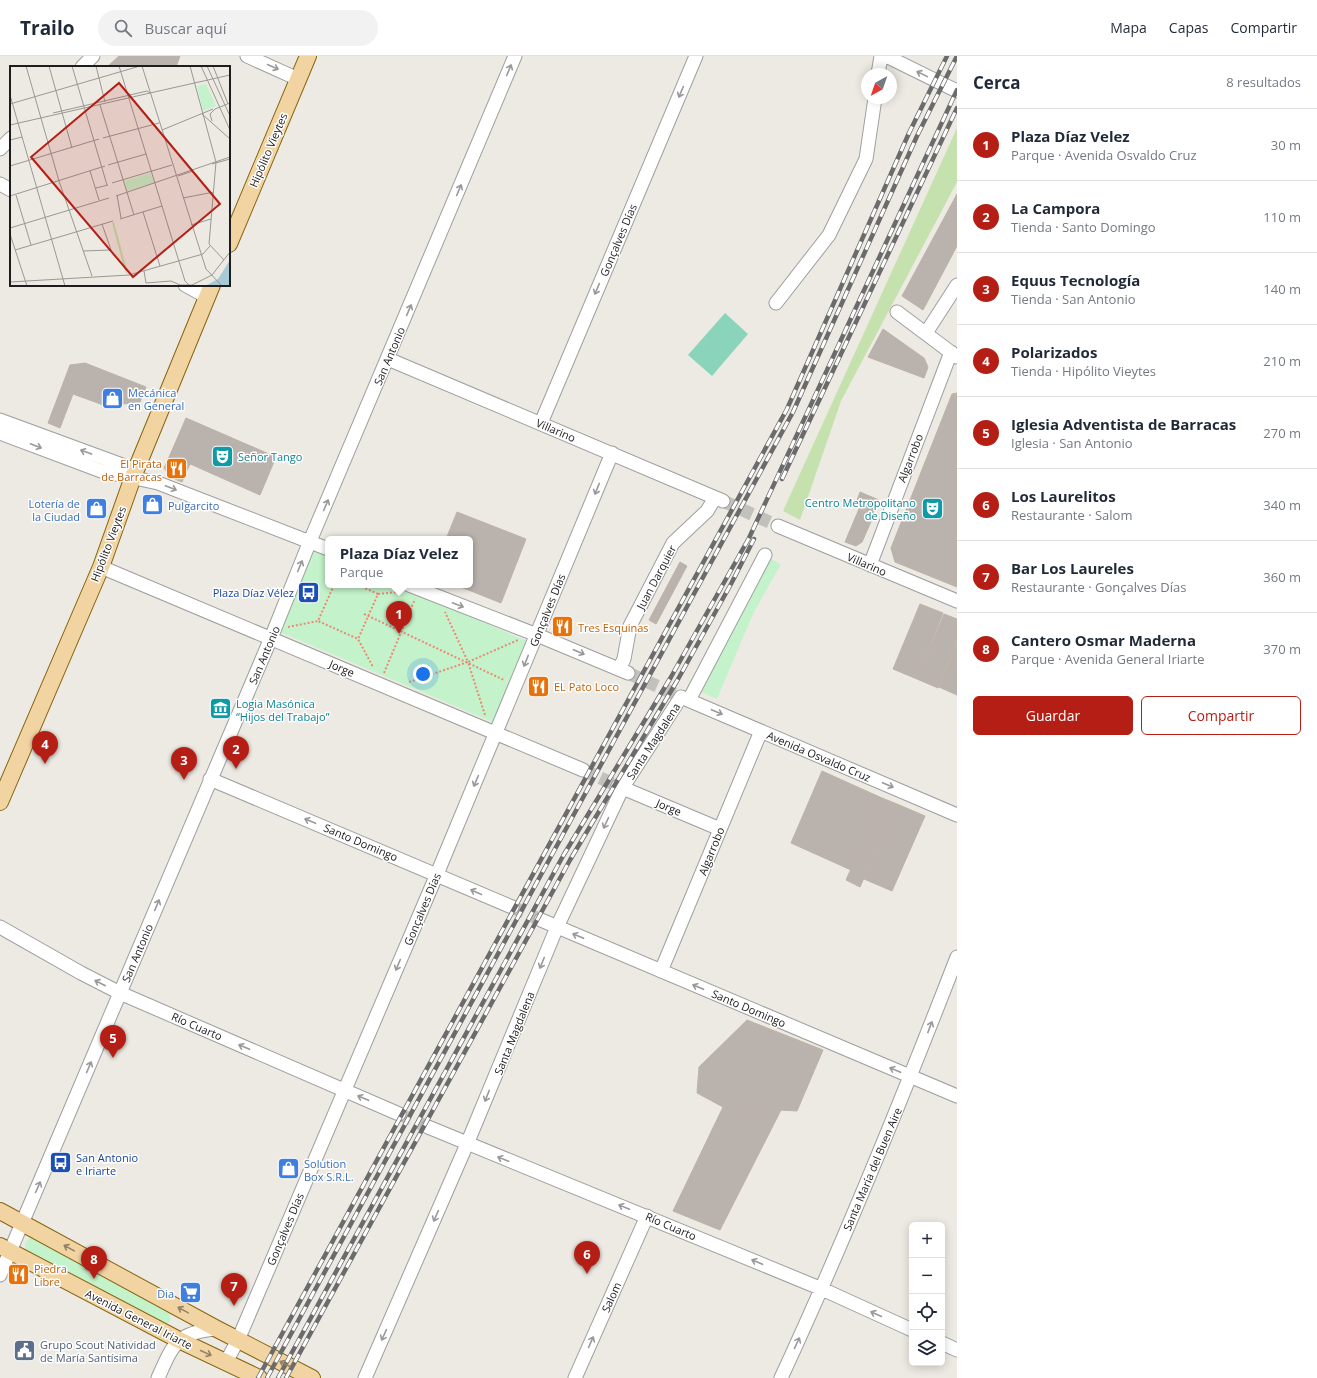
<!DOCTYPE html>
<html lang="es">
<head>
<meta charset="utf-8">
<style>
	body { margin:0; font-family:"Open Sans",sans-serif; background:#f2f2f3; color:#1f2937 }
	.controls { position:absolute; right:12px; bottom:12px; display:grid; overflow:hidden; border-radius:6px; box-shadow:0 2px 10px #0003 }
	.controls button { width:36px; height:36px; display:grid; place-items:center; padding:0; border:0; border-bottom:1px solid #e0e1e3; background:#fff; color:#1f2937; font:20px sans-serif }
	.compass { position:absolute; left:861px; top:12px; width:36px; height:36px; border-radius:50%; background:#fff; box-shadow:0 2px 10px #0003; rotate:220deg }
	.you { position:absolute; left:423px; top:618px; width:14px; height:14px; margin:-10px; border:3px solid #fff; border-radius:50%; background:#1a73e8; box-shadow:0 0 0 6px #1a73e833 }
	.badge { display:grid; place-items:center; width:26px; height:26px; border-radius:50%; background:#b51e14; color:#fff; font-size:13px; font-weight:700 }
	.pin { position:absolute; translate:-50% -33px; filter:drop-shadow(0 1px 2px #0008) }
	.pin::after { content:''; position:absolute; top:21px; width:14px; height:12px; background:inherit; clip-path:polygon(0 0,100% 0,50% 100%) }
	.popup { position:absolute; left:325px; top:480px; width:148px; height:52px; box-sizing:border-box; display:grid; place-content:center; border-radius:6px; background:#fff; filter:drop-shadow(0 1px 3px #0005); font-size:13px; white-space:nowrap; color:#747a83 }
	.popup b { font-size:15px; color:#1f2937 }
	.popup::after { content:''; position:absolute; left:50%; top:100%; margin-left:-8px; border:8px solid transparent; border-top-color:#fff }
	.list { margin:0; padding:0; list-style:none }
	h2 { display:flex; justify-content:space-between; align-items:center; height:52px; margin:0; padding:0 16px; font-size:17px }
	h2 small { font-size:13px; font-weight:400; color:#747a83 }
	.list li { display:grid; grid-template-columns:26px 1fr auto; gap:12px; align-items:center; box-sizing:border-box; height:72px; padding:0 16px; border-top:1px solid #e0e1e3 }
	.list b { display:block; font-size:15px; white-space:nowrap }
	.list p { margin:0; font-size:13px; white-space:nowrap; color:#747a83 }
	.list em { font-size:13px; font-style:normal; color:#747a83 }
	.actions { display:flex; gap:8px; padding:12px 16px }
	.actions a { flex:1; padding:9px 0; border:1px solid #b51e14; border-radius:6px; text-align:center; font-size:14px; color:#b51e14 }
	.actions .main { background:#b51e14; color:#fff }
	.icon { flex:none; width:22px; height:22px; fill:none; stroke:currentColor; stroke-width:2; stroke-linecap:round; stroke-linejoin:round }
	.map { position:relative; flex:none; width:957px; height:1322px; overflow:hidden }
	header { display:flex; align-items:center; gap:24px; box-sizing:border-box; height:56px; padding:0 20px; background:#fff; border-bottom:1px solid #e0e1e3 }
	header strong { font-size:19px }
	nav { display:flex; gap:22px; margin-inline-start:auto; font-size:14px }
	.search { width:280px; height:36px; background:#f2f2f3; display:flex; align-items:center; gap:10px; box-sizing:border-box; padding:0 14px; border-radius:22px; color:#747a83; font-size:15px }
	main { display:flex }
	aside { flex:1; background:#fff }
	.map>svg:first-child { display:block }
	.grass { fill:#c5e2ae }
	.park { fill:#c4f3cb }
	.pitch { fill:#89d4bb }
	.building { fill:#bab3ad; stroke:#bdb2a7 }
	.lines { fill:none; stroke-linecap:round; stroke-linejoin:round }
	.minor-tunnel { stroke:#c3c1bb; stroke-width:13; stroke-dasharray:13 6; stroke-linecap:butt }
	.minor-casing { stroke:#9e9e9e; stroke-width:15 }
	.major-casing { stroke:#86650f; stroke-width:18 }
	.path { stroke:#eb8976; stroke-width:2; stroke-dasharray:2 2; stroke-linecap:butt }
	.minor { stroke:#fff; stroke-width:13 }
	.major { stroke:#f2d4a3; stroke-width:16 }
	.rail-casing { stroke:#6b6b6b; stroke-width:4.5 }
	.rail { stroke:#fff; stroke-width:3; stroke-dasharray:9; stroke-linecap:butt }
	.oneway { stroke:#999 }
	.oneway2 { stroke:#928267 }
	.labels { text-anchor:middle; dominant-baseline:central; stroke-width:3; stroke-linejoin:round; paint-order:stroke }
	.street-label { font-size:11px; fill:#1d1d1d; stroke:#fff }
	.shop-label { font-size:11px; fill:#366cbe; stroke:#fff; text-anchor:start }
	.culture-label { font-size:11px; fill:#0d838f; stroke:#fff; text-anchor:start }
	.food-label { font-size:11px; fill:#c56008; stroke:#fff; text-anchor:start }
	.transit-label { font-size:11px; fill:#164399; stroke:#fff; text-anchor:end }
	.service-label { font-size:11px; fill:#4e5e75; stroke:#fff; text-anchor:start }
	.inset-road { fill:none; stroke:#9a9894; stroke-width:1 }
	.view { fill:#b51e14; fill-opacity:0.15; stroke:#b51e14; stroke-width:2 }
	.inset-edge { fill:none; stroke:#1d1d1d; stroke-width:2 }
</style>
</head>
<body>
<header>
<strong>Trailo</strong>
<div class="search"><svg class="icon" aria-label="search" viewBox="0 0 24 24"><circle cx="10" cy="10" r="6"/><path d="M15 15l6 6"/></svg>Buscar aquí</div>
<nav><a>Mapa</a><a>Capas</a><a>Compartir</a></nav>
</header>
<main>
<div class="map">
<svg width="957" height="1322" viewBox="0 0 957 1322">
	<rect width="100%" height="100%" fill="#edeae3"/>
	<path class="grass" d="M957 72V126L841 345 800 464 783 455Z"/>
	<path class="park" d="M310 492 328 500V529H397L529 586 495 667 275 574Z
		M763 499 781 508 753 558 717 643 687 630Z
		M30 1181 37 1183 169 1256 171 1264 167 1268H161L25 1194V1187Z"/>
	<path class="pitch" d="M725 257 748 278 712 320 688 299Z"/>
	<path class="building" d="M119 0H180L176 11H107Z
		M957 138V190L923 254 902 240Z
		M883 273 924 302 928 311 924 322 868 301Z
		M85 307 146 331 140 346 106 350 73 338 60 372 48 367 70 309Z
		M957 337V531L895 506 891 492 952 338Z
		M186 362 276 401 260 439 170 399Z
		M170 399 190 408 182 426 170 421 164 412Z
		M860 436 879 444 873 458 855 450Z
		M154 439 160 442 154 458 145 455 149 443Z
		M859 453 874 459 862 486 856 490 845 486Z
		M457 456 526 483 501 547 456 529H470V483H446Z
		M680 506 687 510 656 568 649 564Z
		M920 548 943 557 917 623 893 613Z
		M944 558 957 563V584L938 632 917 623Z
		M957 586V639L939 631Z
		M822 715 882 742 851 814 791 787Z
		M882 742 897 748 860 831 846 824Z
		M897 748 925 760 892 835 864 823Z
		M747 964 823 994 797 1055 723 1051 697 1037 699 1011Z
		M723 1051 781 1054 720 1174 673 1155Z"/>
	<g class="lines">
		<path class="minor-tunnel" d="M723 445 778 470
			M628 617 681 641
			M583 714 618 730
			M512 851 541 864
			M399 1058 428 1071"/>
		<defs>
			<path id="minor" d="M247 0 298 23
				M886 0 957 35
				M82 11 93 0
				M878 18 881 0
				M0 93 11 82
				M0 128 11 134
				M185 229 207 241
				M776 247 829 179 866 103 875 42
				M897 256 957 301
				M926 277 957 229
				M388 303 723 445
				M0 364 136 414
				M541 367 696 0
				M0 377 101 415 158 427 328 493
				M778 470 957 545
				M870 509 951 296
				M101 511 583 714
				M409 529 537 579 628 617
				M619 613 624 603 630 570 673 487 707 455 715 442
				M689 644 765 499
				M210 723 512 851
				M618 730 720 773
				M541 864 957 1040
				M0 871 81 917 120 937 399 1058
				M661 915 761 675
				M428 1071 822 1233 912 1274
				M0 1219 271 582 310 485 515 0
				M942 1287 957 1294
				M226 1306 238 1284 437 818 612 397
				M158 1322C173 1288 177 1276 217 1273
				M365 1322 467 1088 557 871 623 731 681 641 957 759
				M575 1322 647 1160
				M781 1322C845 1184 902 1043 957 901"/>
			<path id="major" d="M229 188 308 0
				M0 746 101 511 133 421 212 229
				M0 1155 217 1273 312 1322
				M0 1190 179 1284 259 1322"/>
		</defs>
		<use href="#minor" class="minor-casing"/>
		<use href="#major" class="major-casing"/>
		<path class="path" d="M334 529 318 565 358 583 373 611
			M358 529 378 538 358 583
			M378 538 398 536
			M364 558 504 624
			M288 571 318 565
			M384 617 415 543
			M409 626 468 606 445 556
			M485 659 468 606 518 584"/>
		<use href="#minor" class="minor"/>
		<use href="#major" class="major"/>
		<defs>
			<path id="rail" d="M782 423 957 52
				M258 1322 787 353 909 77 947 0
				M267 1322 793 356 917 80 957 0
				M278 1322 563 800 671 621 749 482 957 34
				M286 1322 570 804 677 625 731 528 754 483"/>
		</defs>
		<use href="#rail" class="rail-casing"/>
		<use href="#rail" class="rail"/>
	</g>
	<defs><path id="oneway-shaft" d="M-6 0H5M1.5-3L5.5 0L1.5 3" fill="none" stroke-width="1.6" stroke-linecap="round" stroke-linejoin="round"/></defs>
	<g class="oneway">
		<use href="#oneway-shaft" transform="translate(273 11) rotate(24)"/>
		<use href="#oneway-shaft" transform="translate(509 14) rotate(-67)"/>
		<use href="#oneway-shaft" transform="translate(922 18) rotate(-154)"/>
		<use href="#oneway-shaft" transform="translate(681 36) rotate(113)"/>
		<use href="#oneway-shaft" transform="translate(459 134) rotate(-67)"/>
		<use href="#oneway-shaft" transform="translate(597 233) rotate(113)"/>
		<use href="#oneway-shaft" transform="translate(409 254) rotate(-67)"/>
		<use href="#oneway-shaft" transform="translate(36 390) rotate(21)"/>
		<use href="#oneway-shaft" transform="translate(86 396) rotate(-160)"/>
		<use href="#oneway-shaft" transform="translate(171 432) rotate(21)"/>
		<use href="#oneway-shaft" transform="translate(597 433) rotate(112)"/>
		<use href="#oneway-shaft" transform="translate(326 449) rotate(-67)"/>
		<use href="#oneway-shaft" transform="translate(300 510) rotate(-68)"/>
		<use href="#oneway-shaft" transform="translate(458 549) rotate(21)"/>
		<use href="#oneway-shaft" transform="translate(579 596) rotate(23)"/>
		<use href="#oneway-shaft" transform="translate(526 605) rotate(112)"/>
		<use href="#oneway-shaft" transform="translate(717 656) rotate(23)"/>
		<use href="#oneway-shaft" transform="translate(476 725) rotate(113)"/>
		<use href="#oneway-shaft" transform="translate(888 729) rotate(23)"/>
		<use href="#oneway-shaft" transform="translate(310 765) rotate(-157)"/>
		<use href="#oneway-shaft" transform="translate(606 767) rotate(115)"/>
		<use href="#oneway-shaft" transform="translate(476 836) rotate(-156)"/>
		<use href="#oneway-shaft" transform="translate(157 849) rotate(-67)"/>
		<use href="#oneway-shaft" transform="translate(578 880) rotate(-157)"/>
		<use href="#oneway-shaft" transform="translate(542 907) rotate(112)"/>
		<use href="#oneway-shaft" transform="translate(398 909) rotate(113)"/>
		<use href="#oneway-shaft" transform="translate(100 927) rotate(-153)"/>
		<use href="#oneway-shaft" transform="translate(698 931) rotate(-157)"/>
		<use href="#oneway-shaft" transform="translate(930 971) rotate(-69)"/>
		<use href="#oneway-shaft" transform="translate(244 991) rotate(-157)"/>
		<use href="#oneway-shaft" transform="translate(89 1011) rotate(-67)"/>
		<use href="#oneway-shaft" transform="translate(895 1014) rotate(-157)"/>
		<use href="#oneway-shaft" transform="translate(487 1040) rotate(112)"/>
		<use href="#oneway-shaft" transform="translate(363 1042) rotate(-157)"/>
		<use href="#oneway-shaft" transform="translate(503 1103) rotate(-158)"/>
		<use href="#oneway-shaft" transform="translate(38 1131) rotate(-66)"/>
		<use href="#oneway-shaft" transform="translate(624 1151) rotate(-158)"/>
		<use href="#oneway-shaft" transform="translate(436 1160) rotate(114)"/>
		<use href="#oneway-shaft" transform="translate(757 1206) rotate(-157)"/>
		<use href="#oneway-shaft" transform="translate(876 1258) rotate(-156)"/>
		<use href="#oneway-shaft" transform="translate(384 1279) rotate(114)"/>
		<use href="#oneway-shaft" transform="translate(591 1286) rotate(-66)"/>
		<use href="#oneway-shaft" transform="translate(797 1287) rotate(-65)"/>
	</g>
	<g class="oneway2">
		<use href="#oneway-shaft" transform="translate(69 1192) rotate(-151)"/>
		<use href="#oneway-shaft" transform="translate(183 1254) rotate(-151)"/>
		<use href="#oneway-shaft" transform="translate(206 1297) rotate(25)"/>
		<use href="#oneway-shaft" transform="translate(285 1308) rotate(-153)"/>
	</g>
	<defs>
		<symbol id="shop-square" viewBox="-11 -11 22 22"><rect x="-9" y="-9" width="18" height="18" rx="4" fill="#3f7fe0" stroke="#fff"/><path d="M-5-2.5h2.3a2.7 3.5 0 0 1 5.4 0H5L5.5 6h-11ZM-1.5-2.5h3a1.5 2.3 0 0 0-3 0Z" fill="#fff"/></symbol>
		<symbol id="theatre-square" viewBox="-11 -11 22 22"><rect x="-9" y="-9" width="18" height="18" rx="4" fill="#0f9aa8" stroke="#fff"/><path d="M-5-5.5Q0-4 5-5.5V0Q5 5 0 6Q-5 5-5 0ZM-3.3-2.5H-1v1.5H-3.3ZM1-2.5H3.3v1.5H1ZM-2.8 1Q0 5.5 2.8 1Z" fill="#fff"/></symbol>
		<symbol id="restaurant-square" viewBox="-11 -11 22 22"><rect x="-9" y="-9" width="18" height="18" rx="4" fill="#e8710a" stroke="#fff"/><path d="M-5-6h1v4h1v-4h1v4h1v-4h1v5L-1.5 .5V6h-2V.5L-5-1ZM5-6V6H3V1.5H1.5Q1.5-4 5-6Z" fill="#fff"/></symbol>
		<symbol id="bus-square" viewBox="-11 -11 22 22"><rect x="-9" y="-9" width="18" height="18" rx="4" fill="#1a4fb4" stroke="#fff"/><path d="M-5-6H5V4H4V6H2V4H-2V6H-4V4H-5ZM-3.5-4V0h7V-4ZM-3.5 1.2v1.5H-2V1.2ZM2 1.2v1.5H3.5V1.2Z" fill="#fff"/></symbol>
		<symbol id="museum-square" viewBox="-11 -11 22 22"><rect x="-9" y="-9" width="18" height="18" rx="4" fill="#0f9aa8" stroke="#fff"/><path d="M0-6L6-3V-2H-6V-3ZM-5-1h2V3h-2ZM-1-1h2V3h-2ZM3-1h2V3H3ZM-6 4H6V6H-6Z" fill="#fff"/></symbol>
		<symbol id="supermarket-square" viewBox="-11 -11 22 22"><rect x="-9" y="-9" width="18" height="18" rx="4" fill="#3f7fe0" stroke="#fff"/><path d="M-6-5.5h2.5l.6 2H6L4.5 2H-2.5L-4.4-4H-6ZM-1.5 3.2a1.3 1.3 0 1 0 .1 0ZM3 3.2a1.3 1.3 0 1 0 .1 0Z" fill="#fff"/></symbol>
		<symbol id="civic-square" viewBox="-11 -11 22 22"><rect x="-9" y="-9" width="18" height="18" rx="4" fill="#5c6f8a" stroke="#fff"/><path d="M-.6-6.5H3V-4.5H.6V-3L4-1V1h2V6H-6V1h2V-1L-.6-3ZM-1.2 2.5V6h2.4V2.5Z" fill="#fff"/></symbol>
	</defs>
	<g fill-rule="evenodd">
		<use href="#shop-square" x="100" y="330" width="25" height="25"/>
		<use href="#theatre-square" x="210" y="388" width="25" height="25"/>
		<use href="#restaurant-square" x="164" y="400" width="25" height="25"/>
		<use href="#shop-square" x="140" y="436" width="25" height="25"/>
		<use href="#theatre-square" x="920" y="440" width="25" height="25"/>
		<use href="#shop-square" x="84" y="440" width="25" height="25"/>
		<use href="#bus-square" x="296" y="524" width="25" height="25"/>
		<use href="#restaurant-square" x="550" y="558" width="25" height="25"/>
		<use href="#restaurant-square" x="526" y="618" width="25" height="25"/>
		<use href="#museum-square" x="208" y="640" width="25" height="25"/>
		<use href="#bus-square" x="48" y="1094" width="25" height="25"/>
		<use href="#shop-square" x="276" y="1100" width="25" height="25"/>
		<use href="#restaurant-square" x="6" y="1206" width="25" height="25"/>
		<use href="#supermarket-square" x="178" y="1224" width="25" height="25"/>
		<use href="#civic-square" x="12" y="1282" width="25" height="25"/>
	</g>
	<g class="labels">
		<g class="street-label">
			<text transform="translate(268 94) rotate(-67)">Hipólito Vieytes</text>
			<text transform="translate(618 184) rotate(-67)">Gonçalves Días</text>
			<text transform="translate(389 300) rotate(-67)">San Antonio</text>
			<text transform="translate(556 374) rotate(23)">Villarino</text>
			<text transform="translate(910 402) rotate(-69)">Algarrobo</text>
			<text transform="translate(108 488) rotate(-69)">Hipólito Vieytes</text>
			<text transform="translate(867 508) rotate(23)">Villarino</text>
			<text transform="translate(656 521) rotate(-62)">Juan Darquier</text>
			<text transform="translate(547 554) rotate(-68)">Gonçalves Días</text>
			<text transform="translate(264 599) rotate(-67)">San Antonio</text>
			<text transform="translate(342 612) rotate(23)">Jorge</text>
			<text transform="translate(653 685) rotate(-57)">Santa Magdalena</text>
			<text transform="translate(819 700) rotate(23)">Avenida Osvaldo Cruz</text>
			<text transform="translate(669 751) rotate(23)">Jorge</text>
			<text transform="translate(361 786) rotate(23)">Santo Domingo</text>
			<text transform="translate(711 795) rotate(-68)">Algarrobo</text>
			<text transform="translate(422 853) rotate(-67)">Gonçalves Días</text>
			<text transform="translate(137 897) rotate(-67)">San Antonio</text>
			<text transform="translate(749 952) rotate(23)">Santo Domingo</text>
			<text transform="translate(197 970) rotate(23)">Río Cuarto</text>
			<text transform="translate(514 977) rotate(-68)">Santa Magdalena</text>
			<text transform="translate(872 1113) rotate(-67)">Santa María del Buen Aire</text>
			<text transform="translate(671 1170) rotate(23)">Río Cuarto</text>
			<text transform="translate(285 1173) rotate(-67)">Gonçalves Días</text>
			<text transform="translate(611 1241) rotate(-66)">Salom</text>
			<text transform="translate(139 1263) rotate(27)">Avenida General Iriarte</text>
		</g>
		<g class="shop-label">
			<text x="128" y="336">Mecánica<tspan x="128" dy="13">en General</tspan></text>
			<text x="80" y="447" text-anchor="end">Lotería de<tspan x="80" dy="13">la Ciudad</tspan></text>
			<text x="168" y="449">Pulgarcito</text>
			<text x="304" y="1107">Solution<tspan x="304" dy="13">Box S.R.L.</tspan></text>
			<text x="174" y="1237" text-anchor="end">Dia</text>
		</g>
		<g class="culture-label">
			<text x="238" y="400">Señor Tango</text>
			<text x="916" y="446" text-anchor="end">Centro Metropolitano<tspan x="916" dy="13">de Diseño</tspan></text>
			<text x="236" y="647">Logia Masónica<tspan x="236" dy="13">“Hijos del Trabajo”</tspan></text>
		</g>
		<g class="food-label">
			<text x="162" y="407" text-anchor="end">El Pirata<tspan x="162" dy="13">de Barracas</tspan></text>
			<text x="578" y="571">Tres Esquinas</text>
			<text x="554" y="630">EL Pato Loco</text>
			<text x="34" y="1212">Piedra<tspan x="34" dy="13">Libre</tspan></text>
		</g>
		<g class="transit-label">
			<text x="294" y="536">Plaza Díaz Vélez</text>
			<text x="76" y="1101" text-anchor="start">San Antonio<tspan x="76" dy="13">e Iriarte</tspan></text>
		</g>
		<g class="service-label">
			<text x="40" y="1288">Grupo Scout Natividad<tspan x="40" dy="13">de María Santísima</tspan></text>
		</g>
	</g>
	<g transform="translate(10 10)">
		<rect width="220" height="220" fill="#edeae3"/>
		<path d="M104 156 118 208 115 206 102 157Z" fill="#c5e2ae"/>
		<path d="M196 18 206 40 193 45 187 20ZM141 107 144 117 117 125 114 115Z" fill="#c4f3cb"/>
		<path d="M220 194V220H195L208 213Z" fill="#a8c9d6"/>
		<path class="inset-road" d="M16 0 49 115 82 210M39 0 62 82M62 0 97 119M86 0 95 36M109 0 175 215 179 219M132 0 196 203 212 220M180 0 206 96 199 178 214 194M191 0 220 64M197 0 220 50M203 0 218 38M140 27 220 9M0 29 55 220M0 38 130 0M90 39 124 149M205 43 220 37M43 47 137 25 140 27M192 48 220 73M202 55 200 48 205 43M0 59 140 27M152 64 203 43M93 72 149 57M0 74 12 71M202 98 220 93M98 99 136 88M0 100 89 73M80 105 89 134M168 110 183 105M102 117 162 99M86 122 98 119M6 129 21 179M107 129 111 152M0 130 95 100M106 130 220 91M173 132 204 126M133 146 150 200M110 153 152 140M181 159 201 153M0 162 99 132M0 168 17 220M5 184 103 155M73 185 101 184 92 158M134 205 136 217 161 215 170 219H182L202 209M202 209 220 186M0 216 119 209 193 188 200 180"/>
		<path class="view" d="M109 17 210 138 123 211 21 91Z"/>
		<rect width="220" height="220" class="inset-edge"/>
	</g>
</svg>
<div class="controls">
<button>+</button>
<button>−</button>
<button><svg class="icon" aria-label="locate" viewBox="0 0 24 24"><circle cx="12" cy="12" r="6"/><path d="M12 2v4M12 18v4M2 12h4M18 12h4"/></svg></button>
<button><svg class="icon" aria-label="layers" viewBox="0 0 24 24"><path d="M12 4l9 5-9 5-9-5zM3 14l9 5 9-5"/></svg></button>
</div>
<svg class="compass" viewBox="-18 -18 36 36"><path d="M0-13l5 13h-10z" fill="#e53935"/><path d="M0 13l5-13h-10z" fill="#747a83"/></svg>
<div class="you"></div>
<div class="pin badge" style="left:399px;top:578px">1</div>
<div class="popup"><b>Plaza Díaz Velez</b>Parque</div>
<div class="pin badge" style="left:236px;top:713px">2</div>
<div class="pin badge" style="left:184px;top:724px">3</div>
<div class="pin badge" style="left:45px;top:708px">4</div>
<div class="pin badge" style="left:113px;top:1002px">5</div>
<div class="pin badge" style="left:587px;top:1218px">6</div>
<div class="pin badge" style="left:234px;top:1250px">7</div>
<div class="pin badge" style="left:94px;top:1223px">8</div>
</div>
<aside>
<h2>Cerca<small>8 resultados</small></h2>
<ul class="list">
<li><span class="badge">1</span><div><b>Plaza Díaz Velez</b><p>Parque · Avenida Osvaldo Cruz</p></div><em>30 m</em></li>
<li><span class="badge">2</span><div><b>La Campora</b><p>Tienda · Santo Domingo</p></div><em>110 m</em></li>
<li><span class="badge">3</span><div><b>Equus Tecnología</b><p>Tienda · San Antonio</p></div><em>140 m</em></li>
<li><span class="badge">4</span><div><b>Polarizados</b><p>Tienda · Hipólito Vieytes</p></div><em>210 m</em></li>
<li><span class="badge">5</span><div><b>Iglesia Adventista de Barracas</b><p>Iglesia · San Antonio</p></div><em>270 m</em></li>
<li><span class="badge">6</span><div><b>Los Laurelitos</b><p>Restaurante · Salom</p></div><em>340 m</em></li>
<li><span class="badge">7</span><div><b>Bar Los Laureles</b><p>Restaurante · Gonçalves Días</p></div><em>360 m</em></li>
<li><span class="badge">8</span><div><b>Cantero Osmar Maderna</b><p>Parque · Avenida General Iriarte</p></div><em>370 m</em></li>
</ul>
<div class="actions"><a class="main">Guardar</a><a>Compartir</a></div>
</aside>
</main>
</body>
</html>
